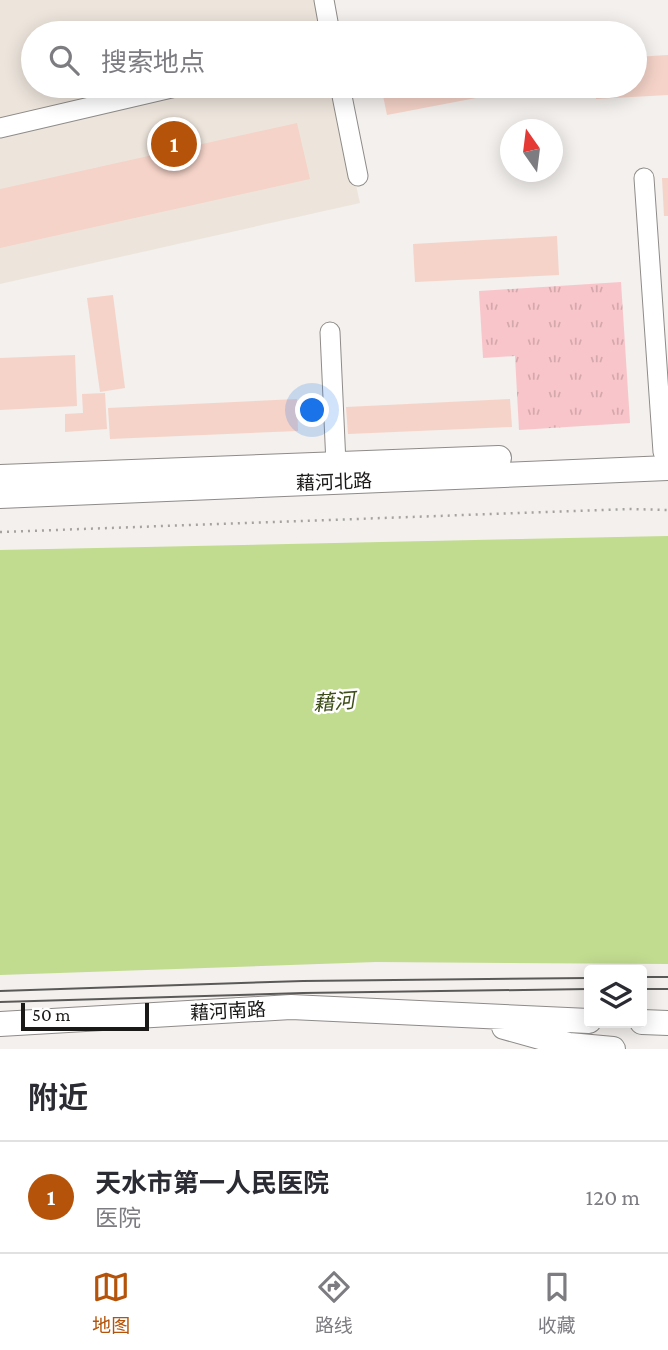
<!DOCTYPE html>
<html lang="zh">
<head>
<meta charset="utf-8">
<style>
	body { margin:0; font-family:"Crimson Pro","Noto Sans SC",serif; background:#f7f7f7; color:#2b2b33 }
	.controls { position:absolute; right:21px; bottom:21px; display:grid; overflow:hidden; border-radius:7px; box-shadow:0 4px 18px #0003 }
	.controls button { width:63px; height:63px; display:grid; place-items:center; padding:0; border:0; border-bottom:2px solid #e1e1e2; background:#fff; color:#2b2b33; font:35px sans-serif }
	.compass { position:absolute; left:500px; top:119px; width:63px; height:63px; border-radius:50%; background:#fff; box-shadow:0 4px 18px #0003; rotate:346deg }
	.scale { position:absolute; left:21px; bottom:18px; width:128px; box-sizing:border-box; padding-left:7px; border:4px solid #1a1918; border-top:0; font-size:19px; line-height:24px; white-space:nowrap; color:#1a1918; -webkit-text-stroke:5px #fff; paint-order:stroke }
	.you { position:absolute; left:313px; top:411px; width:24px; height:24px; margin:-18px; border:5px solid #fff; border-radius:50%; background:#1a73e8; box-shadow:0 0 0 10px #1a73e833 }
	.badge { display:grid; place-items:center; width:46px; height:46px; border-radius:50%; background:#b45309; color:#fff; font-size:23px; font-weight:700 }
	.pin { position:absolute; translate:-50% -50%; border:4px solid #fff; box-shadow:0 2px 7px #0006 }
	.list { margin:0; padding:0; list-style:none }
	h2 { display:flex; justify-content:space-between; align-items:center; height:91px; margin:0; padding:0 28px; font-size:30px }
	h2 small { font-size:23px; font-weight:400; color:#7c7c81 }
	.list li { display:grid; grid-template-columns:46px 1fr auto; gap:21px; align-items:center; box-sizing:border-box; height:112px; padding:0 28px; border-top:2px solid #e1e1e2 }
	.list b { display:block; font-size:26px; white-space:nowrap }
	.list p { margin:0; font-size:23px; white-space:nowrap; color:#7c7c81 }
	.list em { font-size:23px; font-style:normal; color:#7c7c81 }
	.icon { flex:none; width:38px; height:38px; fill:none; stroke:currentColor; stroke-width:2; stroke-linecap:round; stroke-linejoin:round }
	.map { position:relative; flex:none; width:668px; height:1049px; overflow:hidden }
	.search { position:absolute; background:#fff; box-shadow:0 4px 18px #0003; left:21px; right:21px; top:21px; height:77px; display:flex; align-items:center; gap:18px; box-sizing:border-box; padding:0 24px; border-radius:38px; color:#7c7c81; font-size:26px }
	.sheet { height:203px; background:#fff }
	nav { display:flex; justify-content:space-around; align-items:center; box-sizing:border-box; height:98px; border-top:2px solid #e1e1e2; background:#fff; font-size:19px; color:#7c7c81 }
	nav a { display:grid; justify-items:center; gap:4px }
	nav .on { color:#b45309 }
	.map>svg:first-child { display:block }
	.built { fill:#ede5dc }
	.park { fill:url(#park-tufts) }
	.water { fill:#c1db8f }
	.building { fill:#f5d3c8 }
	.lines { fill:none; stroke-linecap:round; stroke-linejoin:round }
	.minor-casing { stroke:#8e8b89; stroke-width:21 }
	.major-casing { stroke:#8e8b89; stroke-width:26 }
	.path { stroke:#a5a3a1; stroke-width:2.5; stroke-dasharray:2 5; stroke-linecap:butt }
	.minor { stroke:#fff; stroke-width:19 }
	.major { stroke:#fff; stroke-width:24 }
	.tram { stroke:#5b5958; stroke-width:2 }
	.labels { text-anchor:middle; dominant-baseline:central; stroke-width:5; stroke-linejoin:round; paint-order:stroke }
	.street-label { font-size:19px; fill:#1a1918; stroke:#fff }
	.water-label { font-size:21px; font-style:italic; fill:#3e4e18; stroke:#fff }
</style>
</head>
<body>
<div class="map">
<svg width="668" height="1049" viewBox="0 0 668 1049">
	<defs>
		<pattern id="park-tufts" width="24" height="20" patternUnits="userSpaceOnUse" patternTransform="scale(1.75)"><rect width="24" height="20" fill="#f8c5ca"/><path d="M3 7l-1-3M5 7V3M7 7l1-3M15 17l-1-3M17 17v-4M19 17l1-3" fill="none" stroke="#d4a9ad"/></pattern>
	</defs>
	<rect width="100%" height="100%" fill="#f3f0ed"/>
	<path class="built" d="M0 0H315L322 33H33V86H334L360 203 0 284Z"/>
	<path class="park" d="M621 282 630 423 519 430 515 356 483 358 479 291Z"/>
	<path class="water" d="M668 536V964L376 962 0 975V550Z"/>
	<path class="building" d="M668 55V95L596 99V86H635V57Z
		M381 86H533V87L387 115Z
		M297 123 310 179 0 248V189Z
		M662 178H668V216H664Z
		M557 236 559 275 415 282 413 244Z
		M113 295 125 388 100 392 87 298Z
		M75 355 77 406 0 410V358Z
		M105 393 107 429 65 432V414L83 413 82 394Z
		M297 399 298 431 110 439 108 408Z
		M510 399 512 427 348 434 346 407Z"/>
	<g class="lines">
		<defs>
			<path id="minor" d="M324 0 330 33
				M340 86 358 176
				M0 128 180 86
				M644 178 663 452
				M330 332 336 464"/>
			<path id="major" d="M0 477 499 458
				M0 496 668 468
				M642 1022 668 1023
				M0 1024 291 1007 589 1021
				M504 1027 569 1045 613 1049"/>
		</defs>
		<use href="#minor" class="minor-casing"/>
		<use href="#major" class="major-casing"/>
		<path class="path" d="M0 532 629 509 668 510"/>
		<use href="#minor" class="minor"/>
		<use href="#major" class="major"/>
		<path class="tram" d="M642 977H668
			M642 989H668
			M0 991 303 981 589 978
			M0 1002 303 993 589 989"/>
	</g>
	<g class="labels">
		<g class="street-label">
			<text transform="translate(334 482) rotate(-2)">藉河北路</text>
			<text transform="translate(228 1011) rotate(-3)">藉河南路</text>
		</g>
		<g class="water-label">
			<text transform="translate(334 702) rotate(-5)">藉河</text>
		</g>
	</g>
</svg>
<div class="controls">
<button><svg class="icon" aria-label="layers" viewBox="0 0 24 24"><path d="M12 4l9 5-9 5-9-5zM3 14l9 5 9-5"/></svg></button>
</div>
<svg class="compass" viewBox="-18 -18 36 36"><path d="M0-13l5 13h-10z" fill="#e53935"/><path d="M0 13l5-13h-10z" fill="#7c7c81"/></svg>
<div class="scale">50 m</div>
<div class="you"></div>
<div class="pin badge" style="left:174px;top:144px">1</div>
<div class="search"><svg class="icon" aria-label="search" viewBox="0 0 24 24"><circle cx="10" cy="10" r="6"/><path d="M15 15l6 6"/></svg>搜索地点</div>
</div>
<section class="sheet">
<h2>附近<small></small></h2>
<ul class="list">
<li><span class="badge">1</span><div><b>天水市第一人民医院</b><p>医院</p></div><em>120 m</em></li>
</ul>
</section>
<nav>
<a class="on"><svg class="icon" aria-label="map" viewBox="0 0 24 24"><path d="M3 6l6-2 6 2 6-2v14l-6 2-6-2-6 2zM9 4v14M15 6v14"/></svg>地图</a>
<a><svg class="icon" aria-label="directions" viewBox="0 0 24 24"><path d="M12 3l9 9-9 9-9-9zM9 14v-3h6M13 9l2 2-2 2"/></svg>路线</a>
<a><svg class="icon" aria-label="saved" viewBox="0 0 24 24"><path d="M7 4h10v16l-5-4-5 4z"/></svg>收藏</a>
</nav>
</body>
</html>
